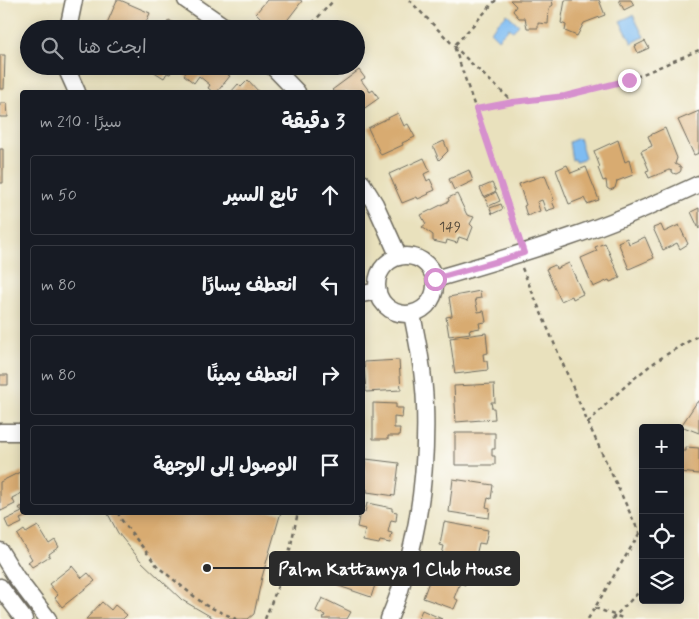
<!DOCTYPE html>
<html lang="ar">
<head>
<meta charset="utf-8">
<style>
	body { margin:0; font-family:Mynerve,"Playpen Sans Arabic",sans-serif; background:#20242c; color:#f1f3f6; direction:rtl }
	.controls { position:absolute; right:15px; bottom:15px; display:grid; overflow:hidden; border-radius:5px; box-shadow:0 2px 12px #0003 }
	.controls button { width:45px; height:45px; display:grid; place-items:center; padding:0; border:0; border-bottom:1px solid #363941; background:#171b24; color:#f1f3f6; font:25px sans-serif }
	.stop { position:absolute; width:15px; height:15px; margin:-11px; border:4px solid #d690ce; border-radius:50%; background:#fff }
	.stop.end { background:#d690ce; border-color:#fff; box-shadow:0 1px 5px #0008 }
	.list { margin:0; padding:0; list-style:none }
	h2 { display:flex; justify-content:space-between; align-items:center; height:65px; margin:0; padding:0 20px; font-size:21px }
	h2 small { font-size:16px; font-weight:400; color:#9ea1a6 }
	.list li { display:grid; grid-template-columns:32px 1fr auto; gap:15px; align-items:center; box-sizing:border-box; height:80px; margin:0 10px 10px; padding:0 10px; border:1px solid #363941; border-radius:5px }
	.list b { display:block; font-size:19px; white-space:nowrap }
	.list em { font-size:16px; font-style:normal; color:#9ea1a6 }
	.icon { flex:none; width:28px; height:28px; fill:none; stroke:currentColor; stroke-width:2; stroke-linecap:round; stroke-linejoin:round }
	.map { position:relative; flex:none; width:699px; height:619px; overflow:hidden; direction:ltr }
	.search { position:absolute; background:#171b24; box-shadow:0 2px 12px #0003; left:20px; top:20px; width:345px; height:55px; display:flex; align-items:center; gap:12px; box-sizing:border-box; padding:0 18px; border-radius:28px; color:#9ea1a6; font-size:19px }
	.panel { position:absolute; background:#171b24; box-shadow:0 2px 12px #0003; left:20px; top:90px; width:345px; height:425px; border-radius:5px; direction:rtl }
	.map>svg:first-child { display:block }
	.water { fill:#7ebcf2; stroke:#54748e }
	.building { fill:#d8ab71 }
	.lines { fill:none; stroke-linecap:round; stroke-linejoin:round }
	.minor-casing { stroke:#6e6b5e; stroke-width:19 }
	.path { stroke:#6e6b5e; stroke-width:2.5; stroke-dasharray:4 4; stroke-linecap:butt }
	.minor { stroke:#fff; stroke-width:16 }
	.route { stroke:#d690ce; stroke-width:6 }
	.labels { text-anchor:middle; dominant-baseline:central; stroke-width:4; stroke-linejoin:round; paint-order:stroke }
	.number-label { font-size:14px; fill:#564b3c }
	.leader { fill:none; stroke:#2b2b2b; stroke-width:2 }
	.callout-dot { fill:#2b2b2b; stroke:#fdfcf7; stroke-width:2 }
	.callout { fill:#2b2b2b; stroke:#2b2b2b; stroke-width:2 }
	.callout-label { font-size:18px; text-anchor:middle; font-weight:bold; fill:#fff }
</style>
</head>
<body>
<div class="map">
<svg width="699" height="619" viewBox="0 0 699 619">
	<rect width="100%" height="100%" fill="#fdfcf7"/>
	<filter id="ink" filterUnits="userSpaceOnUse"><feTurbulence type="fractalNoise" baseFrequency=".02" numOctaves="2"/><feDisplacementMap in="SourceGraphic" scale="10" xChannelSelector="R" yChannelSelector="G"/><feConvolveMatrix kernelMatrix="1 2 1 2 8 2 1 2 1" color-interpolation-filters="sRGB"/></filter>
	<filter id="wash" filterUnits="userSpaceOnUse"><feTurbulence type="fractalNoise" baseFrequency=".0096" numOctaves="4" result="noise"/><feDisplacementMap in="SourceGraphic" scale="20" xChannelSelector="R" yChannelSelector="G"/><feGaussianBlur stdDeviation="1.12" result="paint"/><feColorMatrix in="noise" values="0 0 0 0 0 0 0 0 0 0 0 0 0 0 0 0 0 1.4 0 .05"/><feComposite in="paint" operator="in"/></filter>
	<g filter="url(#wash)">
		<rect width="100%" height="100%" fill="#e9e1bd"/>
		<path class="water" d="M507 14 519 25 513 31 509 28 498 39 490 31Z
			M633 15 644 37 632 43 620 21Z
			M579 138 585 157 583 160 576 162 575 159 572 160 569 142Z"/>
		<g id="blocks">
			<path class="building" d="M117 0H120L150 13 143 29 105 28Z
				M267 0H300L302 1 282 27 280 26 277 29H271L265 24 264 26 258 21 261 18 256 13Z
				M510 0H552L553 5 549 8 548 24 538 23V28H527L525 18H519L513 11 516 6Z
				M565 0H599L605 15 584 23 577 36 565 31 566 25 561 23Z
				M619 0H631L634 5 624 10Z
				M169 20 183 29H163Z
				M645 41 649 48 638 53 635 46Z
				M0 55H5L4 89H0Z
				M149 66H175L170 74 167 73 164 78 148 68Z
				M191 66H231L234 68 228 75 230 76 217 92H213L208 88 210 85 199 76 194 83 184 75Z
				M312 66H334L331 69 330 67 326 71V70L320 75Z
				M359 70 365 78 361 80 370 92 373 90 379 98 362 110V92H334L332 90Z
				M248 80 259 92H231L238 84 241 87Z
				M0 103H7L8 117H0Z
				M699 111V153L694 155 678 120Z
				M398 113 404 126 408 124 415 137 402 143 403 145 381 155 368 128Z
				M665 128 677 158 675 164 681 167V170L680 172 676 174 673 173 672 171 669 170 649 178 646 171 649 170 641 151 652 146 648 136Z
				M618 140 625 162 629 160 633 175 617 181 615 188 610 190 607 188 606 180 603 181 598 168 600 167 594 151Z
				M444 141 448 151 439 160 433 146Z
				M0 149H3V183H0Z
				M424 158 430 171 424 174 427 181 430 179 435 190 428 193 429 194 418 199 417 197 402 203 389 174Z
				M567 165 571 173 586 167 599 200 587 204 584 198 569 204 556 170Z
				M469 170 473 181 454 190 449 179Z
				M545 175 554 200 552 201 555 208 546 211 542 200 537 202 540 211 527 216 524 206 526 205 519 184Z
				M492 183 496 191 484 197 480 188Z
				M496 192 500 201 489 206 485 198Z
				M457 194 467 215 474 217 470 224 473 227 468 240 459 237 457 243 447 240 446 244 433 241V235L422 227 426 224 421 215 449 201 448 198Z
				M501 204 503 209 492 214 490 208Z
				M699 208V229L691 212Z
				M661 225 664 232 679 225 688 244 680 249 677 243 663 250 653 228Z
				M645 237 654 258 629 269 618 242 627 238 629 244Z
				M605 243 620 278 610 282 609 280 593 287 581 258 597 251 595 247Z
				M569 263 583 294 573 299 572 296 561 301 546 269 555 265 556 269Z
				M480 291 481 298 475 299 478 312 484 311 486 322 479 323 480 328 469 330 470 333 449 336 446 317 452 316 449 297Z
				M486 333 488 353 483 354 484 361H487L488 370 455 374 450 338Z
				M399 360 401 390 366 392 364 362Z
				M0 375H8V385H0Z
				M494 384 495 402H491L492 408H494L495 419 456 422 454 386Z
				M699 401V433L681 426 697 402Z
				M373 403 396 404V408H403L402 418 394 417V428H400L399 436H388V439H373Z
				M455 433H495V449H492V456H495V465H455Z
				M686 447 699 448V474L680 472V451H686Z
				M366 459 399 463 395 496 367 492V489L362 488Z
				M22 471V493L12 498 15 504 1 511 0 508V482Z
				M453 479 493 485 491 499 488 498 486 507 490 508 489 518 449 512Z
				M367 503 392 508V511L397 512 396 521 391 520 388 532 392 533 390 543 380 541 379 544 363 541 365 529 357 527 360 512H365Z
				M22 506V512H35L20 519 22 523 9 529 5 520 22 512 19 508Z
				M107 512H281L262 577 254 614 248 619H215L182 600 140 560 118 533Z
				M444 522 488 530 485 544 479 543 475 560 442 554 444 546 440 545Z
				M38 526 49 544 55 540 59 547 49 554 50 556 32 567 28 562 32 559 17 535 24 530 26 533Z
				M350 555 378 564 375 570 377 571 376 573 380 576 381 579 378 583 372 581 371 583 375 585 371 597 333 584 343 560 347 562Z
				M435 565 468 576 465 585 460 583 454 598 458 600 454 609 423 598Z
				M72 566 82 578 88 573 95 581 62 607 55 598 58 595 49 584Z
				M322 598 351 612 347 619H323L325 615 316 611Z
				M102 602 111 610 115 605 127 615 123 619H86Z
				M422 610 442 619H418Z"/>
		</g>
	</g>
	<g filter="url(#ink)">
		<use href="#blocks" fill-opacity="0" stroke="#6e6b5e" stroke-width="1"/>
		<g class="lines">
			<defs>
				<path id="minor" d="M186 0 228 29
					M68 29 74 0
					M67 66 68 72 77 92
					M272 66 297 92
					M362 183 375 204 399 257
					M377 285a29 29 0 1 1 58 0a29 29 0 1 1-58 0Z
					M435 279C480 266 524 253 567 238 612 223 656 204 699 184
					M362 294 378 291
					M0 432H22
					M0 551 16 577 48 619
					M0 587 24 619
					M389 619C394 607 399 595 402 583 420 526 427 465 425 405 424 374 418 344 412 314"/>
			</defs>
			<use href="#minor" class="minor-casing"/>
			<path class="path" d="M409 0 471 63 513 102 565 96 629 80 699 50
				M496 0 454 46 520 239
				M307 29 334 0
				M476 109 513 102
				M522 268 588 423 643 541
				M588 423C606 404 625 385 646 369 662 356 681 346 699 335
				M118 512 120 518 158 567 205 605 236 619
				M595 608 625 619
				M265 619 287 563 298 512
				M588 619 639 534
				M612 619 643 588"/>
			<use href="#minor" class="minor"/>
		</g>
	</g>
	<g class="lines" filter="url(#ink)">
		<path class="route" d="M435 279 502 260 524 253 476 109 513 102 565 96 629 80"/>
	</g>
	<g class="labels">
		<g class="number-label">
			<text x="450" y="227">149</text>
		</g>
	</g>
	<path class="leader" d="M207 568L270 568"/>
	<circle class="callout-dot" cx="207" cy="568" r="5"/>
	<rect class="callout" x="270" y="552" width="249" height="33" rx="5"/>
	<g class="callout-label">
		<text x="395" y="575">Palm Kattamya 1 Club House</text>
	</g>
</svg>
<div class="controls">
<button>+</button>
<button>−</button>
<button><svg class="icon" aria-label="locate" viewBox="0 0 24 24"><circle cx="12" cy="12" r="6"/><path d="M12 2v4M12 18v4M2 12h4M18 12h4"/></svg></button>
<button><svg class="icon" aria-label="layers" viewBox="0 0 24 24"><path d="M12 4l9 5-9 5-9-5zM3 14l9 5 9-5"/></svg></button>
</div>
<div class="stop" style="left:435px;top:279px"></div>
<div class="stop end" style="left:629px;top:80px"></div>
<div class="search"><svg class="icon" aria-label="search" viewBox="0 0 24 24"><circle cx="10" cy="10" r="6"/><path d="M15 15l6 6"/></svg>ابحث هنا</div>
<section class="panel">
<h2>3 دقيقة<small>سيرًا · 210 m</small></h2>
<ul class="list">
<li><svg class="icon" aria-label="ahead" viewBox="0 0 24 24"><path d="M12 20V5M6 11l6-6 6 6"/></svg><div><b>تابع السير</b></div><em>50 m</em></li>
<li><svg class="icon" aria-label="left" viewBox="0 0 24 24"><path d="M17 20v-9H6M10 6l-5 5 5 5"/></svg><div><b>انعطف يسارًا</b></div><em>80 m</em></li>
<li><svg class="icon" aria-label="right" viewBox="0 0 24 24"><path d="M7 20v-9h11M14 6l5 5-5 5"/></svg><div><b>انعطف يمينًا</b></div><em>80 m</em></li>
<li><svg class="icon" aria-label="arrive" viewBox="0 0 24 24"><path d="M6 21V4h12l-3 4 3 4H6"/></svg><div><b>الوصول إلى الوجهة</b></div></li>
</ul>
</section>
</div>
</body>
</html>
